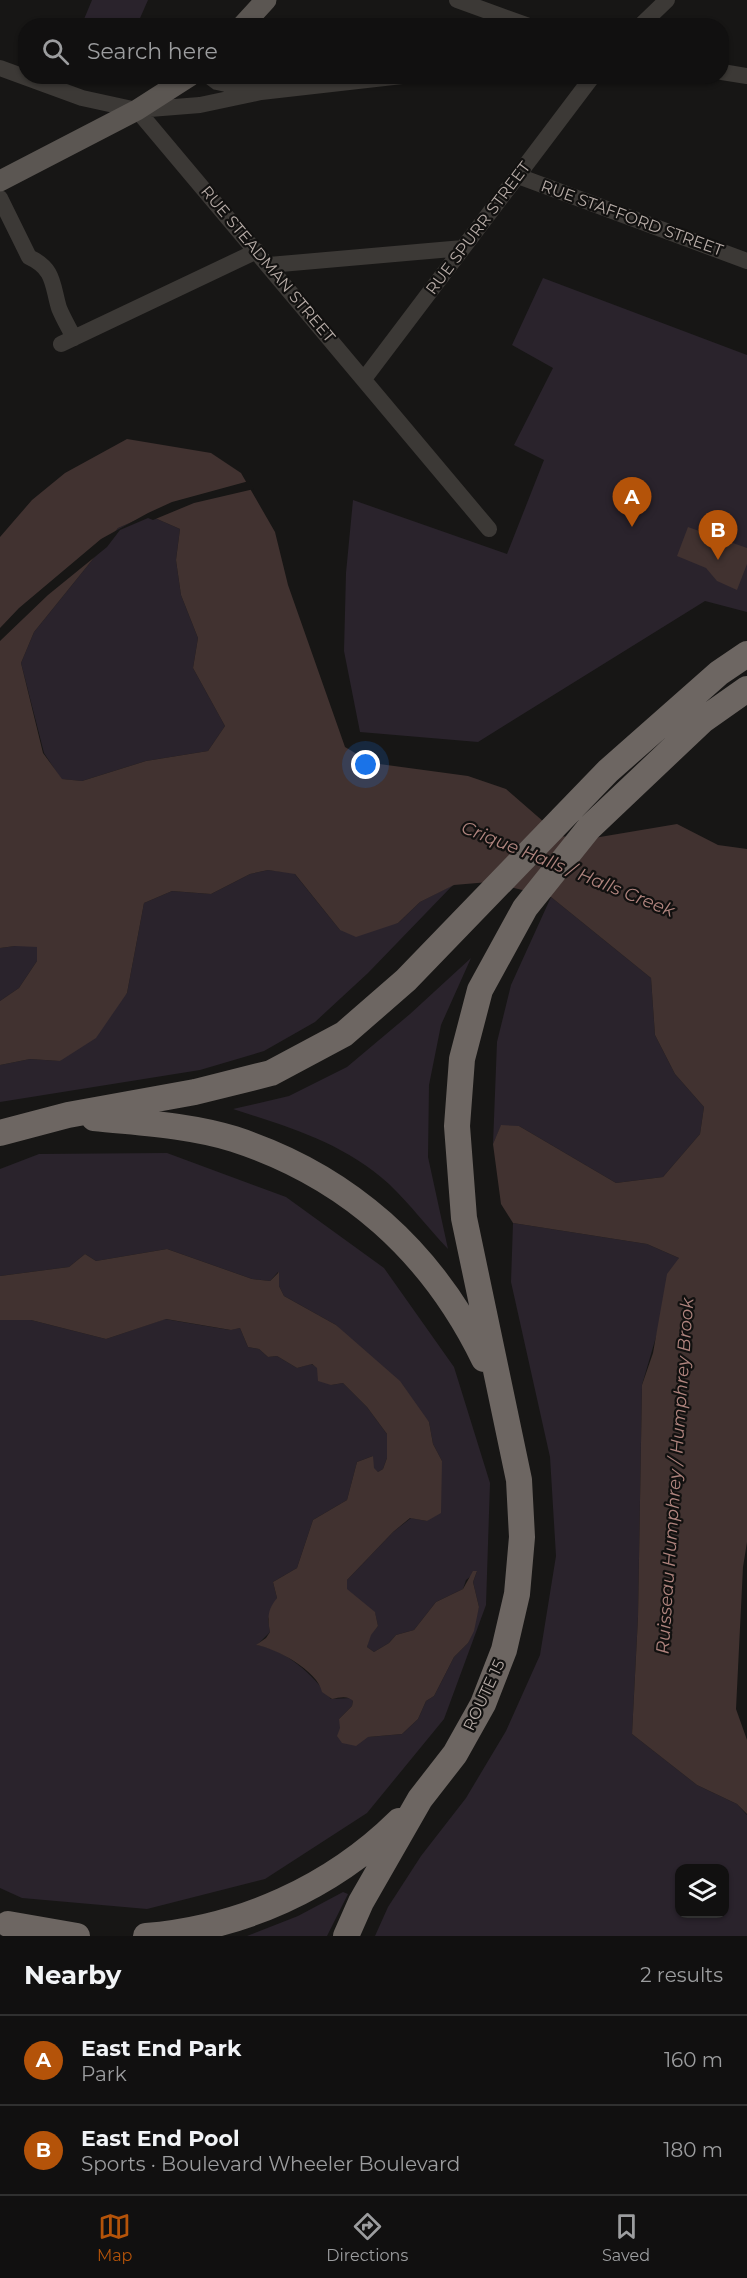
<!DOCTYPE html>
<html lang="en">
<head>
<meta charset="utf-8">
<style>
	body { margin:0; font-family:Montserrat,sans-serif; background:#1a1919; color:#f1f3f6 }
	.controls { position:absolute; right:18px; bottom:18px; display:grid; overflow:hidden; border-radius:12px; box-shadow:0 2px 4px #0004 }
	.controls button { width:54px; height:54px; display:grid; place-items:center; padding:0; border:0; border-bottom:2px solid #303030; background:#111010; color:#f1f3f6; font:30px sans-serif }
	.you { position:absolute; left:366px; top:765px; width:21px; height:21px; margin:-15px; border:4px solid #fff; border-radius:50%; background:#1a73e8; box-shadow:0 0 0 9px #1a73e833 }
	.badge { display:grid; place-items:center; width:39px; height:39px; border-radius:50%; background:#b45309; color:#fff; font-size:20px; font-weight:700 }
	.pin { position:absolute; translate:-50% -50px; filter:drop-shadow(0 2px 3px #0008) }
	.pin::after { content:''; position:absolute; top:32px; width:21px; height:18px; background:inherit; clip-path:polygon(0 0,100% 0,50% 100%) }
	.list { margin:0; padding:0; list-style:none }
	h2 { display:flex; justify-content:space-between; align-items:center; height:78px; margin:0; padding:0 24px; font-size:26px }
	h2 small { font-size:20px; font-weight:400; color:#9c9d9f }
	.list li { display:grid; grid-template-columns:39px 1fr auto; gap:18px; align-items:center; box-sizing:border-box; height:90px; padding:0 24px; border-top:2px solid #303030 }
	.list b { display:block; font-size:22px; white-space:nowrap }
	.list p { margin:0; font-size:20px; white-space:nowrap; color:#9c9d9f }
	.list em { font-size:20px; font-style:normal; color:#9c9d9f }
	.icon { flex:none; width:33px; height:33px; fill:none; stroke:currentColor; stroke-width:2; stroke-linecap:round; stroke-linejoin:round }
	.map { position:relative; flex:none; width:747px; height:1936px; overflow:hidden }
	.search { position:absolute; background:#111010; box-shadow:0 2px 4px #0004; left:18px; right:18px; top:18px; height:66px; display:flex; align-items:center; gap:15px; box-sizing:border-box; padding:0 21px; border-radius:24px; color:#9c9d9f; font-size:22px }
	.sheet { height:258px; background:#111010 }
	nav { display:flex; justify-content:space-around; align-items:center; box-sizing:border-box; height:84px; border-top:2px solid #303030; background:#111010; font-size:16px; color:#9c9d9f }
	nav a { display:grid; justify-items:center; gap:3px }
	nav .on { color:#b45309 }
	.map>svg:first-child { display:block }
	.green { fill:#2a232c; fill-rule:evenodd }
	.water { fill:#413230; fill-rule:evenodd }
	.pier { fill:#171615 }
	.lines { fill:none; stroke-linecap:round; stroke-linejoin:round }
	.minor { stroke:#3c3936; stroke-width:16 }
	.major { stroke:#5b5652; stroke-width:21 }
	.highway { stroke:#6d6662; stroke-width:26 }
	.labels { text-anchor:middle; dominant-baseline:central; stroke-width:4.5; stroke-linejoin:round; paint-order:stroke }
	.street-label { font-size:16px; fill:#b7aca7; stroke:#121110 }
	.water-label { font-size:18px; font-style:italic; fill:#b1857f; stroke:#121110 }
</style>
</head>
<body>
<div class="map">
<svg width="747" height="1936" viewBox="0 0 747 1936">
	<rect width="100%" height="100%" fill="#171615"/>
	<path class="green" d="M92 0H148L137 25H85L82 24Z
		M543 278 747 355V612L705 601 478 742 360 732 344 651 346 573 353 500 507 554 544 460 514 445 553 368 512 345Z
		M148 515 180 529 176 560 181 595 198 638 193 668 225 726 208 751 146 761 82 781 61 779 44 753 21 663 34 632 118 528Z
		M268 870 294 873 340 930 398 923 420 902 453 885 368 973 315 1022 264 1051 200 1070 0 1102V1065L30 1059 60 1061 127 993 144 903 172 891 211 894 250 874Z
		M551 897 651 978 655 1035 675 1074 704 1107 700 1134 663 1177 616 1183 519 1126H501L493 1144 497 1042 511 985Z
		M15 946H37V961L19 988 0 1001V948Z
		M471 958 441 1025 429 1085 428 1157 448 1249C428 1228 410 1204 389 1184 342 1142 291 1128 233 1109L289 1096 347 1067 410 1014Z
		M167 1153 286 1197 384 1268 454 1367 490 1483 486 1605 444 1719 367 1813 265 1879 147 1909 22 1898 0 1888V1320H31L106 1339 165 1319 230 1330 240 1328 248 1347 259 1349 268 1357 277 1356 297 1368 311 1364 317 1367 331 1385 343 1383 367 1407 387 1434V1458L383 1469 378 1472 373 1468V1456L357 1462 347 1500 313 1520 297 1568 273 1582 277 1598 268 1619 270 1632 257 1645C289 1651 311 1674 331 1699L350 1698 353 1701 352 1706 339 1719 368 1737 402 1734 418 1719 426 1701 434 1696 454 1657 468 1643 479 1607 473 1582 477 1571 466 1580 463 1589 436 1602 414 1630 396 1635 389 1643 374 1652 367 1647 370 1635 378 1626 375 1613 347 1590V1580L393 1532 411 1518 427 1521 442 1461 433 1444 429 1422 336 1325 284 1296 279 1286 278 1272 270 1281 252 1279 167 1249 96 1261 85 1254 69 1267 0 1276V1169L39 1154Z
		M513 1223 647 1244 679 1258 642 1385 638 1617 632 1734 697 1785 737 1804 747 1815V1936H375L388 1907 421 1856 466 1798 506 1731 540 1655 556 1556 550 1457 511 1282ZM680 1868H724V1914H680Z
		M343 1892 348 1894 327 1936H247L298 1916Z"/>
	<path class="water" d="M127 439 211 453 241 473 275 532 288 585 345 747 372 763 468 776 506 789 560 836 588 839 677 824 718 845 747 849V1542L743 1567 736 1709 747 1740V1814L737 1804 697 1785 632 1734 638 1617 642 1385 653 1353 667 1274 679 1258 647 1244 513 1223 501 1204 493 1144 501 1125 519 1126 616 1183 663 1177 700 1134 704 1107 675 1074 655 1035 651 978 551 897 489 882 454 885 420 902 398 923 356 937 340 930 295 874 268 870 250 874 211 894 172 891 144 903 127 993 96 1038 60 1061 30 1059 0 1065V1001L19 988 37 961V947L15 946 0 948V537L32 500 65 473ZM148 515 180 529 176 560 181 595 198 638 193 668 225 726 208 751 146 761 82 781 62 779 43 753 21 663 34 632 118 528Z
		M688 527 747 548V564L737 590 717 581 706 568 677 556Z
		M167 1249 252 1279 270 1281 279 1272V1286L284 1296 336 1325 400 1381 429 1422 433 1444 442 1461 441 1513 427 1521 410 1518 393 1532 347 1580V1589L375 1612 378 1626 371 1635 367 1647 374 1652 389 1643 396 1635 414 1630 436 1602 463 1589 473 1571H477L473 1582 479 1607 474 1631 468 1643 454 1657 434 1696 426 1701 418 1719 402 1734 368 1737 356 1746 342 1743 337 1736 340 1728 339 1719 352 1706 353 1701C347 1695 339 1698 332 1699L322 1692C318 1671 276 1648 256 1645L266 1638 270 1632C267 1617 268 1609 277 1598L273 1582 297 1568 313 1520 347 1500 357 1462 373 1456 374 1468 378 1472 383 1469 387 1458V1434L367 1407 343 1383 331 1385 318 1381 317 1368 312 1364 297 1368 277 1356 268 1357 259 1349 248 1347 240 1328 231 1330 166 1319 106 1339 31 1320H0V1276L69 1267 85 1254 96 1261Z"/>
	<path class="pier" d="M249 481 254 489 194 503 153 520 148 518 120 530 107 547 48 595 0 641V628L19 608 101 539 148 513 172 502Z"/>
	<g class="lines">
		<path class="minor" d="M457 0 529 26
			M640 26 667 0
			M0 68 82 98 137 110 200 105 261 92 402 76
			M722 72 747 76
			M209 76 217 82 258 91
			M137 110 489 529
			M518 176 747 261
			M0 198 29 257C55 269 52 285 59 308 63 318 69 328 74 338
			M269 265 463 248
			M61 344 257 251
			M364 379 593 76"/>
		<path class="major" d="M242 26 266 0
			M0 181 137 110 190 76"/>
		<path class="highway" d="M94 1118C140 1123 189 1125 234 1139 348 1176 432 1252 484 1359
			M0 1133 68 1115 195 1092 271 1073 344 1034 406 980 608 771 719 673 747 654
			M8 1924 77 1936
			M146 1936C241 1928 331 1888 399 1821
			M346 1936 361 1902 420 1799 455 1754 483 1704 504 1650 517 1594 522 1537 519 1480 464 1218 457 1126 462 1059 480 990 525 908 589 828 703 720 747 689"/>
	</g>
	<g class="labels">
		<g class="street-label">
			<text transform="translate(632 218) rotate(20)">RUE STAFFORD STREET</text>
			<text transform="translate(478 228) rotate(-53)">RUE SPURR STREET</text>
			<text transform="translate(268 264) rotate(50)">RUE STEADMAN STREET</text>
			<text transform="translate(484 1695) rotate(-65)">ROUTE 15</text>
		</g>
		<g class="water-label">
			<text transform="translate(568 869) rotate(22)">Crique Halls / Halls Creek</text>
			<text transform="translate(675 1476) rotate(-86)">Ruisseau Humphrey / Humphrey Brook</text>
		</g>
	</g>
</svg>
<div class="controls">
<button><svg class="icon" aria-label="layers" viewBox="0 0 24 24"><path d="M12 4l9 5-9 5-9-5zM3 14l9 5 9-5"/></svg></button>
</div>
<div class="you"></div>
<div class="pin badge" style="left:632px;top:527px">A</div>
<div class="pin badge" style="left:718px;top:560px">B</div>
<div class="search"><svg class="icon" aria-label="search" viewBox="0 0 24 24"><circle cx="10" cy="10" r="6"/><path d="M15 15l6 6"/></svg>Search here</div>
</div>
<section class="sheet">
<h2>Nearby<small>2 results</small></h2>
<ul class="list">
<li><span class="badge">A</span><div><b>East End Park</b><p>Park</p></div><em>160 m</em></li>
<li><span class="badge">B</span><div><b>East End Pool</b><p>Sports · Boulevard Wheeler Boulevard</p></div><em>180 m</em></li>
</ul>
</section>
<nav>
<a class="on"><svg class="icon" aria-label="map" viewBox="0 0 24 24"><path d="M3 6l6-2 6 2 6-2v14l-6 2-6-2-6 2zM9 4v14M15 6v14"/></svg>Map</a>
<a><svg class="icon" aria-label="directions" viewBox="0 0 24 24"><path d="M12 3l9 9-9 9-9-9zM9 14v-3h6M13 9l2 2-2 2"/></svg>Directions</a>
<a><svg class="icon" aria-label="saved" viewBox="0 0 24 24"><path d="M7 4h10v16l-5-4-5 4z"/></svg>Saved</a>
</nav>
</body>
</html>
